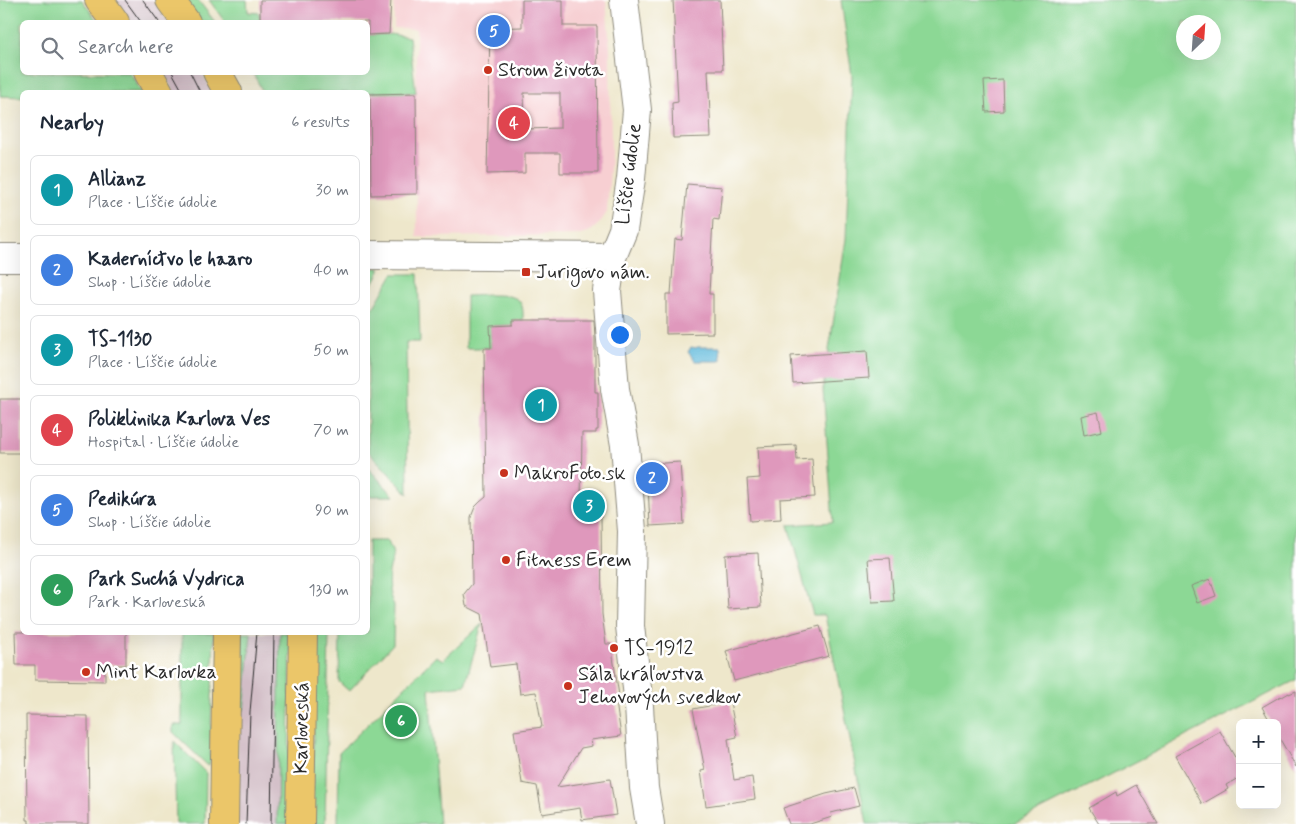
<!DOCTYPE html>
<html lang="en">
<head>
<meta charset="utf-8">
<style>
	body { margin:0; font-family:Mynerve,sans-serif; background:#f6f6f7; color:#1f2937 }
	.controls { position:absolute; right:15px; bottom:15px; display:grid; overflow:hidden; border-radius:8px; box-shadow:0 5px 20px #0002 }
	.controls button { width:45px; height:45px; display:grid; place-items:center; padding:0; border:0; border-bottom:1px solid #e0e1e3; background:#fff; color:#1f2937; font:25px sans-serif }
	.compass { position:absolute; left:1176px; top:15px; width:45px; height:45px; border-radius:50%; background:#fff; box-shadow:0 5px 20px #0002; rotate:25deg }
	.you { position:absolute; left:619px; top:334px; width:18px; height:18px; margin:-12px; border:4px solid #fff; border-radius:50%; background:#1a73e8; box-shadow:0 0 0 8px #1a73e833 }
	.badge { display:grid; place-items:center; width:32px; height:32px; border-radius:50%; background:#c8321e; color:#fff; font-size:16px; font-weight:700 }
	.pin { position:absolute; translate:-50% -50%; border:2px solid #fff; box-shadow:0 1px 5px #0006 }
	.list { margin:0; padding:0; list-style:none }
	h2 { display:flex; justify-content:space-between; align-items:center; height:65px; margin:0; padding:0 20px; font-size:21px }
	h2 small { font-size:16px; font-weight:400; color:#747a83 }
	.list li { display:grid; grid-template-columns:32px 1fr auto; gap:15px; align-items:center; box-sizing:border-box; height:70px; margin:0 10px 10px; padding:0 10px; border:1px solid #e0e1e3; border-radius:8px }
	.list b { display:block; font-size:19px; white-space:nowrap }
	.list p { margin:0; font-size:16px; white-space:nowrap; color:#747a83 }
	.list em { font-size:16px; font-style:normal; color:#747a83 }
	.icon { flex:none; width:28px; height:28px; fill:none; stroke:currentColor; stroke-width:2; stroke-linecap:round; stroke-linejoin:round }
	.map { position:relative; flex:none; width:1296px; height:824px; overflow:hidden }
	.search { position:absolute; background:#fff; box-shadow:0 5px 20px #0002; left:20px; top:20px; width:350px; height:55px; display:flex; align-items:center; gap:12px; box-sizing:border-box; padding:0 18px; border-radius:8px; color:#747a83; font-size:19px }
	.panel { position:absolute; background:#fff; box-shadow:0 5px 20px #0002; left:20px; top:90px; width:350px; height:545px; border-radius:8px }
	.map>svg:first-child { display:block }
	.built { fill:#f7cfd2 }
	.industrial { fill:#d2bdc6 }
	.green { fill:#8cd895; stroke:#5c8260; fill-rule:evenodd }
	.water { fill:#5eb9db; stroke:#447283 }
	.building { fill:#df98bc; fill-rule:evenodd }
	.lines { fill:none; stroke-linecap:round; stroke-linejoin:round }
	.minor-casing { stroke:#8c897b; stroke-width:30 }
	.major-casing { stroke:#8c897b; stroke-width:30 }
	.minor { stroke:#fff; stroke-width:28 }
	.major { stroke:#ebc669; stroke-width:28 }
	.tram { stroke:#2b2b2b; stroke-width:1 }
	.poi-dot { fill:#c8321e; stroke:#fff; stroke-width:2 }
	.labels { text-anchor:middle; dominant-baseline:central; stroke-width:5; stroke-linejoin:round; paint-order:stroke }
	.poi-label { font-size:20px; fill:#2b2b2b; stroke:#fff; text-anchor:start }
	.street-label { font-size:20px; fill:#2b2b2b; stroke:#fff }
</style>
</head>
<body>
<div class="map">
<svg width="1296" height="824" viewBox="0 0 1296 824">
	<rect width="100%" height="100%" fill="#fff"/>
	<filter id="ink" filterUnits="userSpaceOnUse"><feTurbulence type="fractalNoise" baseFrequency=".02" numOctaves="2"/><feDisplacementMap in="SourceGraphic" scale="10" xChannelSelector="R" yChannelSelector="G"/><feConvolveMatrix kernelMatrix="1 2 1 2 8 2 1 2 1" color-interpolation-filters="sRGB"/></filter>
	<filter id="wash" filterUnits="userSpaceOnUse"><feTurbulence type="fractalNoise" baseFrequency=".0096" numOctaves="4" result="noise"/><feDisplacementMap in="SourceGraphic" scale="20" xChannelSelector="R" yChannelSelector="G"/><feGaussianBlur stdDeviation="1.12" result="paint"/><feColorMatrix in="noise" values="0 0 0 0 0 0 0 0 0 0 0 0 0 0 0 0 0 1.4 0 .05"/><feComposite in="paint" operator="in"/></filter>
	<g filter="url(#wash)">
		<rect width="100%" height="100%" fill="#eee7cb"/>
		<path class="built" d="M394 0H606L610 48 611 153 607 212 600 223 592 230 582 235 417 237 416 29 394 28Z"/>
		<path class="industrial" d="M116 0H153L169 22H132Z
			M163 73H202L213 92H174Z
			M251 633H280L277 824H237L238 709H244Z"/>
		<path class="green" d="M0 0H82L98 22H22V72L130 73 142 92H22V97L0 96Z
			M185 0H198L215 22H201Z
			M209 0H247L248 12 259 13 260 22H225Z
			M841 0H1296V680L1014 824H867L825 615H813L788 525 833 522 823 389 846 239 852 76ZM1184 22H1214V52H1184Z
			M389 34 409 37 416 93 263 92 253 73 368 72V35Z
			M368 268H380V271L368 293Z
			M393 274H418L420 342H406L408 494 368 451V317Z
			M466 296C478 296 510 292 518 300 524 305 523 314 523 320H513V325L491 326V348H466Z
			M368 468 394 496H368Z
			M368 541H388C389 546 393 550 393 556 393 560 391 564 390 568 387 580 388 594 394 605L393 644 349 691 339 682 340 633 368 632Z
			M482 624 465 685 429 689 439 824H338L339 753 436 656 443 660Z
			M182 633H214L210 763 209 765H207L173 732V725H182Z
			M239 633H251L244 710 238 709Z
			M280 633H291L288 824H277Z
			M315 633H329L325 824H312Z
			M174 741 206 773 205 824H176Z"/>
		<path class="water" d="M691 347 696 348 697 347H720L721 360 719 361H695L688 352Z"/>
		<g id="blocks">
			<path class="building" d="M260 0H391L389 34 368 35V22H260Z
				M522 0H563V26H597L598 173H560V153H525V173L487 174 490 28 522 27ZM524 93H560V128L525 129Z
				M673 0H720L723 70H708L711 137 673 138 672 103 678 102Z
				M1003 80 1004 111 986 112 984 81Z
				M416 93 417 194 371 195 370 94Z
				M687 184 722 187 719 220 713 219 709 294H713V333L666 334V294H671L675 239 682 240Z
				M513 320H594L595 338V392H598V430H596V433H582L581 501H597L598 515H601L602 614 606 644H611L620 702H616L621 736 591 740 592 746 581 748 557 787 610 779 616 815 582 820 580 808 542 814 537 786 522 783 514 731 542 727 536 692 520 694 516 664 490 667 482 614 466 606 464 594 472 584 471 517 475 507 480 502 486 497 484 348H491L490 326 513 325Z
				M867 351 869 378 793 383 791 356Z
				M0 399H22V453H0Z
				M1098 412 1102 431 1084 435 1081 416Z
				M796 445 797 460 812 459 815 497 780 499 781 519 750 521 747 479 760 478 758 447Z
				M680 462 684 524 650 526 647 464Z
				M758 553 761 607 728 609 725 555Z
				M890 558 894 601 872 602 868 559Z
				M1210 579 1216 596 1197 603 1191 586Z
				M820 626 829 656 734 681 726 651Z
				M15 632H126V665H105V681L35 680V665H16Z
				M1296 691V767L1277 734V723H1271L1262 707 1281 696 1282 697 1289 693V694Z
				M730 702 737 737 728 739 734 780 752 777 755 799 706 806 701 771 705 770 693 709Z
				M26 715 88 716 89 824H29V820H27Z
				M1220 731 1240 766V777L1226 785 1228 789 1202 804 1175 756Z
				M1136 785 1158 824H1099L1089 808 1116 792 1117 796Z
				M854 788 859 806 831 813 832 817 810 824H789L783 808 826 794Z"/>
		</g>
	</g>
	<g filter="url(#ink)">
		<use href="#blocks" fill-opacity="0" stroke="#8c897b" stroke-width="1"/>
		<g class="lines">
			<defs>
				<path id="minor" d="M624 0 637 110 631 179 623 230 612 257 607 291 615 389 625 445 632 531 630 626 639 706 644 788 650 824
					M368 255 612 257
					M0 258H22"/>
				<path id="major" d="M99 0 115 22
					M170 0 186 22
					M148 72 159 92
					M217 72 228 92
					M224 824 227 632
					M300 824 303 632"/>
			</defs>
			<use href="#minor" class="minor-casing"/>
			<use href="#major" class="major-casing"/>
			<use href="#minor" class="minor"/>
			<use href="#major" class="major"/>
			<path class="tram" d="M125 0 141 22
				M143 0 159 22
				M172 72 183 92
				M190 72 200 92
				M246 824 250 712 257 632
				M271 824 274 632"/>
		</g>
	</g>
	<g class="poi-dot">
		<circle cx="488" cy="70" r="5"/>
		<rect x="521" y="267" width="10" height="10" rx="2.5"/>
		<circle cx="504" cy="473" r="5"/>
		<circle cx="506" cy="560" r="5"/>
		<circle cx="614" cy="648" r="5"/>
		<circle cx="86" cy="672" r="5"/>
		<circle cx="568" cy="686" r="5"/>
	</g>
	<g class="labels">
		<g class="poi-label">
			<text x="498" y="70">Strom života</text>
			<text x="536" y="272">Jurigovo nám.</text>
			<text x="514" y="473">MakroFoto.sk</text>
			<text x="516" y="560">Fitness Erem</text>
			<text x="624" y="648">TS-1912</text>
			<text x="96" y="672">Mint Karlovka</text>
			<text x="578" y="674">Sála kráľovstva<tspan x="578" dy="23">Jehovových svedkov</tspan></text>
		</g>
		<g class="street-label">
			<text transform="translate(629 174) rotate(-83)">Líščie údolie</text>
			<text transform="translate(302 728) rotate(-89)">Karloveská</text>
		</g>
	</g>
</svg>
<div class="controls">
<button>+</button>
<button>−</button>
</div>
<svg class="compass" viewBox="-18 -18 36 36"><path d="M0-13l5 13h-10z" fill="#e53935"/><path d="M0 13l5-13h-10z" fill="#747a83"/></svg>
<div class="you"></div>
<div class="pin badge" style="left:541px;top:405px;background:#0f9aa8">1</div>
<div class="pin badge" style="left:652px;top:478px;background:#3f7fe0">2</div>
<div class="pin badge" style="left:589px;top:506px;background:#0f9aa8">3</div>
<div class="pin badge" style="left:514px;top:123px;background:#e0444e">4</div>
<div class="pin badge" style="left:494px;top:31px;background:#3f7fe0">5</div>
<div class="pin badge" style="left:401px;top:721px;background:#2e9e5b">6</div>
<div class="search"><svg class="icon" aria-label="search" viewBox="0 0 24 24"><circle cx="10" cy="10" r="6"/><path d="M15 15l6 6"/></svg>Search here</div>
<section class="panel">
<h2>Nearby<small>6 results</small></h2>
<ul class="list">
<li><span class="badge" style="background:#0f9aa8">1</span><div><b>Allianz</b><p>Place · Líščie údolie</p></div><em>30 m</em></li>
<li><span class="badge" style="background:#3f7fe0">2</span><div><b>Kaderníctvo le haaro</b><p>Shop · Líščie údolie</p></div><em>40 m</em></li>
<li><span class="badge" style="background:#0f9aa8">3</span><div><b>TS-1130</b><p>Place · Líščie údolie</p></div><em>50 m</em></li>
<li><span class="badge" style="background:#e0444e">4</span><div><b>Poliklinika Karlova Ves</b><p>Hospital · Líščie údolie</p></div><em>70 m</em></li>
<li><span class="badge" style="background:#3f7fe0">5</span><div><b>Pedikúra</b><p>Shop · Líščie údolie</p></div><em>90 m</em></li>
<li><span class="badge" style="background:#2e9e5b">6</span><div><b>Park Suchá Vydrica</b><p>Park · Karloveská</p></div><em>130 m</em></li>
</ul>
</section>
</div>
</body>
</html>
